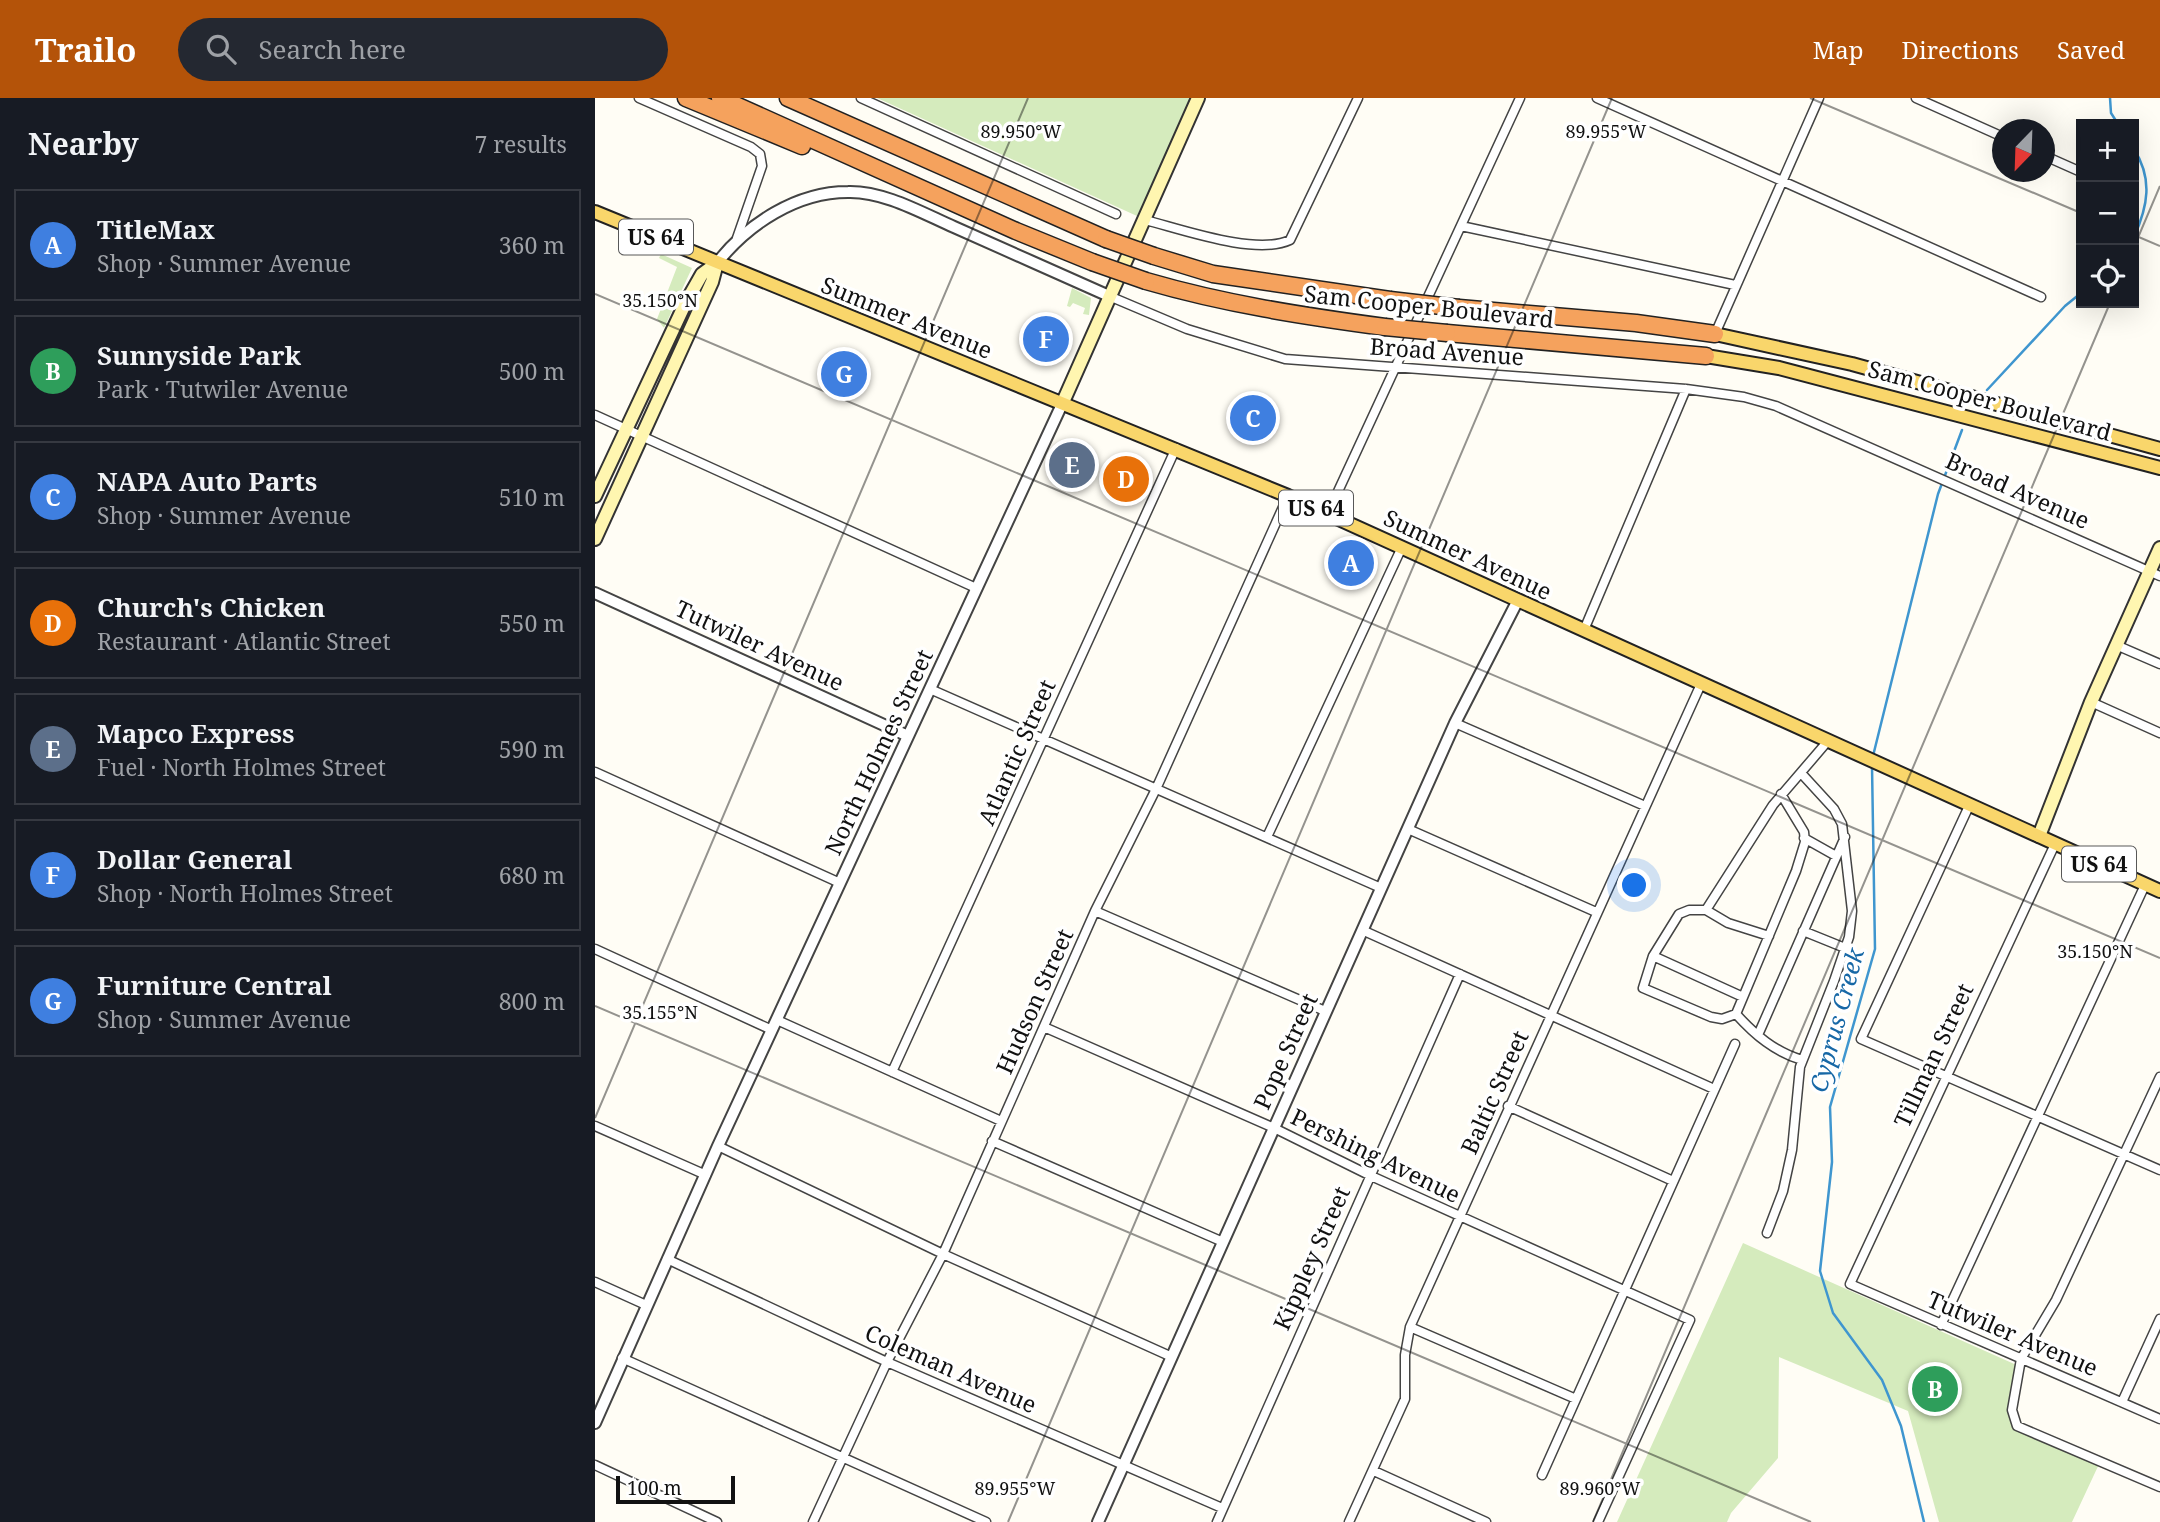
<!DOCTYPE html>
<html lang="en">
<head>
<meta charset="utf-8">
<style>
	body { margin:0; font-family:"Noto Serif",serif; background:#242831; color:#f1f3f6 }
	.controls { position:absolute; right:21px; top:21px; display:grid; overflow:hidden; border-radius:0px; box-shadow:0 7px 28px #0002 }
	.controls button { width:63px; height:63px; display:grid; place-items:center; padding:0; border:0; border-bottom:2px solid #363941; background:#171b24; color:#f1f3f6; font:35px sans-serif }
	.compass { position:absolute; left:1397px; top:21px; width:63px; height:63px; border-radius:50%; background:#171b24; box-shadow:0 7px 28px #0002; rotate:203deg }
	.scale { position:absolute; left:21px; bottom:18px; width:119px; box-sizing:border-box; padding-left:7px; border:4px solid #111; border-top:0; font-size:19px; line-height:24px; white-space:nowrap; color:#111; -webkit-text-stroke:5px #fff; paint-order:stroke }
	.you { position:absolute; left:1040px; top:788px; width:24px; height:24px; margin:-18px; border:5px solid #fff; border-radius:50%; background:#1a73e8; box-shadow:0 0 0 10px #1a73e833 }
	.badge { display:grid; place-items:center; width:46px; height:46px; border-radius:50%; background:#b45309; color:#fff; font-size:23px; font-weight:700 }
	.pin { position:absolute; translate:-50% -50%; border:4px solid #fff; box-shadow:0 2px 7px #0006 }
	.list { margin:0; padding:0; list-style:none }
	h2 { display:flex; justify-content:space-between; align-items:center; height:91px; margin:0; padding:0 28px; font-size:30px }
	h2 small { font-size:23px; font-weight:400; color:#9ea1a6 }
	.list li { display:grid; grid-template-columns:46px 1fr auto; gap:21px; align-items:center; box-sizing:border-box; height:112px; margin:0 14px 14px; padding:0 14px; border:2px solid #363941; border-radius:0px }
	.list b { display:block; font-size:26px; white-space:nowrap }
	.list p { margin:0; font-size:23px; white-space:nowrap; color:#9ea1a6 }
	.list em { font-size:23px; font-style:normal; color:#9ea1a6 }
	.icon { flex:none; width:38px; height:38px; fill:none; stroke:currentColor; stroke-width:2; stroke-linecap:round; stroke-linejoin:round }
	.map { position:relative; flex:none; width:1565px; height:1424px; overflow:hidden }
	header { display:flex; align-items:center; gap:42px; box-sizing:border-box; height:98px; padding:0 35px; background:#b45309; color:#fff }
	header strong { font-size:33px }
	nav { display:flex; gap:38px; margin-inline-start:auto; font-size:24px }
	.search { width:490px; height:63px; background:#242831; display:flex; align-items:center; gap:18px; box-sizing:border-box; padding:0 24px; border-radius:38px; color:#9ea1a6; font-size:26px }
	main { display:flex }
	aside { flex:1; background:#171b24 }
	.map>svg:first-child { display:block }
	.green { fill:#d5ebbd }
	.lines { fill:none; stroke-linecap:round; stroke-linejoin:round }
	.stream { stroke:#3f96cf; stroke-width:2.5 }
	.minor-casing { stroke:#444; stroke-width:11 }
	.tertiary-casing { stroke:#444; stroke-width:14 }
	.secondary-casing { stroke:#333; stroke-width:16 }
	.primary-casing { stroke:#222; stroke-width:16 }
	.motorway-casing { stroke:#222; stroke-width:19 }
	.minor { stroke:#fff; stroke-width:8 }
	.tertiary { stroke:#fff; stroke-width:10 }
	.secondary { stroke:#fff6b0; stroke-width:12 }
	.primary { stroke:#f9d66b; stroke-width:12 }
	.motorway { stroke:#f5a25d; stroke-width:16 }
	.motorway-bridge-casing { stroke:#222; stroke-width:19; stroke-linecap:butt }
	.motorway-bridge { stroke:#f5a25d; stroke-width:16 }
	.ticks { fill:none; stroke:#111; stroke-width:2; stroke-opacity:0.45 }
	.labels { text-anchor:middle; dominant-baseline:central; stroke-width:7; stroke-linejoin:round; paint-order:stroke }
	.shield { fill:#fff; stroke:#585858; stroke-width:2 }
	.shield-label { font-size:21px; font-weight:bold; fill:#111 }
	.street-label { font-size:23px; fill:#111; stroke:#fff }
	.water-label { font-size:24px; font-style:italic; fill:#1768a6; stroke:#fff }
	.ticks-label { font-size:18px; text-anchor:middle; fill:#111; stroke:#fff; stroke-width:7; stroke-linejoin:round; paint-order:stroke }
</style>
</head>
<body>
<header>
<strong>Trailo</strong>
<div class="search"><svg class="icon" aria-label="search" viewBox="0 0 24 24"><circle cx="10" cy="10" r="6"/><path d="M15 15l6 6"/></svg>Search here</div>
<nav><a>Map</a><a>Directions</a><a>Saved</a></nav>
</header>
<main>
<aside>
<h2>Nearby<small>7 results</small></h2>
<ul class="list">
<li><span class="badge" style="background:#3f7fe0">A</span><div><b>TitleMax</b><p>Shop · Summer Avenue</p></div><em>360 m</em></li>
<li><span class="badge" style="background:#2e9e5b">B</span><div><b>Sunnyside Park</b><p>Park · Tutwiler Avenue</p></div><em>500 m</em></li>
<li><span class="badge" style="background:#3f7fe0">C</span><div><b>NAPA Auto Parts</b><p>Shop · Summer Avenue</p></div><em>510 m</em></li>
<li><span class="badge" style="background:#e8710a">D</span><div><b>Church's Chicken</b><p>Restaurant · Atlantic Street</p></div><em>550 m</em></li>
<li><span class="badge" style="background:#5c6f8a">E</span><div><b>Mapco Express</b><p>Fuel · North Holmes Street</p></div><em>590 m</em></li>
<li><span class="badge" style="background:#3f7fe0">F</span><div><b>Dollar General</b><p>Shop · North Holmes Street</p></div><em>680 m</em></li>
<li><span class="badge" style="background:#3f7fe0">G</span><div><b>Furniture Central</b><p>Shop · Summer Avenue</p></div><em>800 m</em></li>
</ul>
</aside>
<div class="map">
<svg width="1565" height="1424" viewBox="0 0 1565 1424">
	<rect width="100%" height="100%" fill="#fffdf5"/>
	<path class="green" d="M282 0H597L542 118Z
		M66 156 97 170 69 230 62 221 82 169 64 160Z
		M477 190 496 200 494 217 488 216 490 210 478 205 475 209 472 208Z
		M1148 1145 1426 1269 1417 1312 1422 1328 1505 1364 1477 1424H1344L1313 1313 1184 1259 1183 1360 1136 1415 1132 1424H1022Z"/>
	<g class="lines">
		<path class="stream" d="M1515 0 1516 15 1523 26
			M1539 51C1558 81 1553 108 1539 139
			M1392 292 1470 208 1486 195
			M1278 658 1343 396 1367 332
			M1277 668 1280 851 1235 1009 1237 1064 1225 1173 1238 1215 1287 1282 1306 1328 1329 1424"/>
		<defs>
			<path id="minor" d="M44 0 156 49 165 56 167 68 142 140
				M266 0 521 116
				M1002 0 1446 199
				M1321 0 1408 39
				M1450 58 1486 74
				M550 122C586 131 661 158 695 142L763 0
				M866 128 1140 187
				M514 198 592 231 690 261 1091 291 1149 299 1181 308 1565 478
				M1120 236 1224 0
				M0 317 381 490
				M733 415 925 0
				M989 532 1091 291
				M1521 547 1565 566
				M335 591 786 790
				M1496 604 1565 635
				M860 625 1050 708
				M0 674 245 785
				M1374 708 1266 941 1565 1072
				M813 731 1001 814
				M672 739 807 449
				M1209 740 1241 758
				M1460 746 1255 1186 1565 1321
				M1111 812 1178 707 1232 644
				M500 813 730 913
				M767 832 1119 991
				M1208 833 1250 850
				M0 851 177 932
				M1058 858 1048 890 1116 919 1127 921 1141 916
				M1148 899 1058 858 1084 816 1094 812H1111L1133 825 1174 838
				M1141 916 1201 773 1210 744 1209 734 1186 696
				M1141 916C1160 937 1180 954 1207 962
				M182 922 406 1023
				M449 929 679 1030 774 1077 1095 1222 1003 1424
				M1163 937 1250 739
				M297 974 581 350
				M1565 979 1461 1202 1426 1261 1417 1312 1422 1328 1565 1389
				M913 1008 1078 1083
				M0 1028 111 1077
				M397 1043 628 1144
				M123 1048 348 1156 577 1259
				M1172 1135 1188 1093 1197 1052 1205 969 1239 883 1254 839 1257 813 1247 726 1239 711 1206 675
				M72 1161 292 1264 627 1410
				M0 1184 51 1207
				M1346 1227 1550 787
				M815 1229 981 1301
				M27 1260 391 1424
				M1527 1304 1565 1221
				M0 1367 122 1424
				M779 1373 891 1424
				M947 1377 1140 946
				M218 1424 292 1264 348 1156 500 813 561 691 693 398
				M622 1424 865 876
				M754 1424 810 1301V1257L815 1229 1106 586"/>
			<path id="tertiary" d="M122 165C153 126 201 94 253 94 289 93 327 115 359 129 411 152 462 175 514 198
				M0 495 313 638
				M0 1325 123 1048 468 304
				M503 1424 860 625 923 502"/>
			<path id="secondary" d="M468 304 603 0
				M0 398 90 206 107 176 122 165
				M0 441 117 184 122 165
				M1444 738 1496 604 1565 450"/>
			<path id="primary" d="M0 114 693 398 1565 793
				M1120 236 1257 266 1565 351
				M1111 258 1184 270 1565 370"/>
			<path id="motorway" d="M91 0 207 48
				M125 0 421 133 497 164
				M193 0 511 141
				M559 158 618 176 795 202
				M551 183C630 206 708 218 790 229
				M864 210 1041 225 1120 236
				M852 235 1111 258"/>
		</defs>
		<use href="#minor" class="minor-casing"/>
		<use href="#tertiary" class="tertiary-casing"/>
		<use href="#secondary" class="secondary-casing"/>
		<use href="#primary" class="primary-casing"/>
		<use href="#motorway" class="motorway-casing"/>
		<use href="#minor" class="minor"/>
		<use href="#tertiary" class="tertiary"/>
		<use href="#secondary" class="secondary"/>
		<use href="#primary" class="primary"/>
		<use href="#motorway" class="motorway"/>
		<defs>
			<path id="motorway-bridge" d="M511 141 559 158
				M497 164 551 183
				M795 202 864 210
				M790 229 852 235"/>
		</defs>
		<use href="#motorway-bridge" class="motorway-bridge-casing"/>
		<use href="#motorway-bridge" class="motorway-bridge"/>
	</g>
	<path class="ticks" d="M1215 0 1486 115M1539 137 1565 148M1539 149 1565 88M0 196 1565 860M0 908 1216 1424M0 1020 433 0M413 1424 1017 0M998 1424 1515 205"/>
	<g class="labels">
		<g class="shield">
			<rect x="24" y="121.5" width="74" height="35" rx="5"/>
			<rect x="684" y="392.5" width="74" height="35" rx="5"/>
			<rect x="1467" y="748.5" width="74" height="35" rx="5"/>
		</g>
		<g class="shield-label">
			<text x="61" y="139">US 64</text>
			<text x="721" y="410">US 64</text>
			<text x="1504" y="766">US 64</text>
		</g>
		<g class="street-label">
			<text transform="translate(834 208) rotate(6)">Sam Cooper Boulevard</text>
			<text transform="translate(312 219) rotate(22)">Summer Avenue</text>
			<text transform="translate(852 253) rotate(4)">Broad Avenue</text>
			<text transform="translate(1395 302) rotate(15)">Sam Cooper Boulevard</text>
			<text transform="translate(1423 392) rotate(24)">Broad Avenue</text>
			<text transform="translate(873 456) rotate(25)">Summer Avenue</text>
			<text transform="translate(165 547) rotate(25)">Tutwiler Avenue</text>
			<text transform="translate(283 654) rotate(-65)">North Holmes Street</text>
			<text transform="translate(421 654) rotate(-66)">Atlantic Street</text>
			<text transform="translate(439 903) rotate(-66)">Hudson Street</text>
			<text transform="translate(690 953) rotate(-66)">Pope Street</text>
			<text transform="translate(1338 957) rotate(-65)">Tillman Street</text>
			<text transform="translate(899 994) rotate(-66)">Baltic Street</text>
			<text transform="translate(781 1057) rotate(26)">Pershing Avenue</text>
			<text transform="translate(716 1160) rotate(-66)">Kippley Street</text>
			<text transform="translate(1418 1235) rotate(23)">Tutwiler Avenue</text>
			<text transform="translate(356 1270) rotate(24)">Coleman Avenue</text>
		</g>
		<g class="water-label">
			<text transform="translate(1241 922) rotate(-75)">Cyprus Creek</text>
		</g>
	</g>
	<g class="ticks-label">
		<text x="1011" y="40">89.955°W</text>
		<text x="426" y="40">89.950°W</text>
		<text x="65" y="209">35.150°N</text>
		<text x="1500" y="860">35.150°N</text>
		<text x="65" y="921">35.155°N</text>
		<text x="420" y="1397">89.955°W</text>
		<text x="1005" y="1397">89.960°W</text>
	</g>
</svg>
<div class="controls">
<button>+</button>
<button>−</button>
<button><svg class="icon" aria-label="locate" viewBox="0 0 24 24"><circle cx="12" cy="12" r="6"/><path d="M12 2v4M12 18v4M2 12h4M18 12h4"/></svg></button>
</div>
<svg class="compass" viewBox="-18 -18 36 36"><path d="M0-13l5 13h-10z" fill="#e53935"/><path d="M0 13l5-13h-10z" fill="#9ea1a6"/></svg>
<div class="scale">100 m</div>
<div class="you"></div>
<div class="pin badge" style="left:756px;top:465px;background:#3f7fe0">A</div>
<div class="pin badge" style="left:1340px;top:1291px;background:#2e9e5b">B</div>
<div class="pin badge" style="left:658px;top:320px;background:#3f7fe0">C</div>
<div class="pin badge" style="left:531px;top:381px;background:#e8710a">D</div>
<div class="pin badge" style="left:477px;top:367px;background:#5c6f8a">E</div>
<div class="pin badge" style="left:451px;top:241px;background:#3f7fe0">F</div>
<div class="pin badge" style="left:249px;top:276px;background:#3f7fe0">G</div>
</div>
</main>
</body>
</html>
